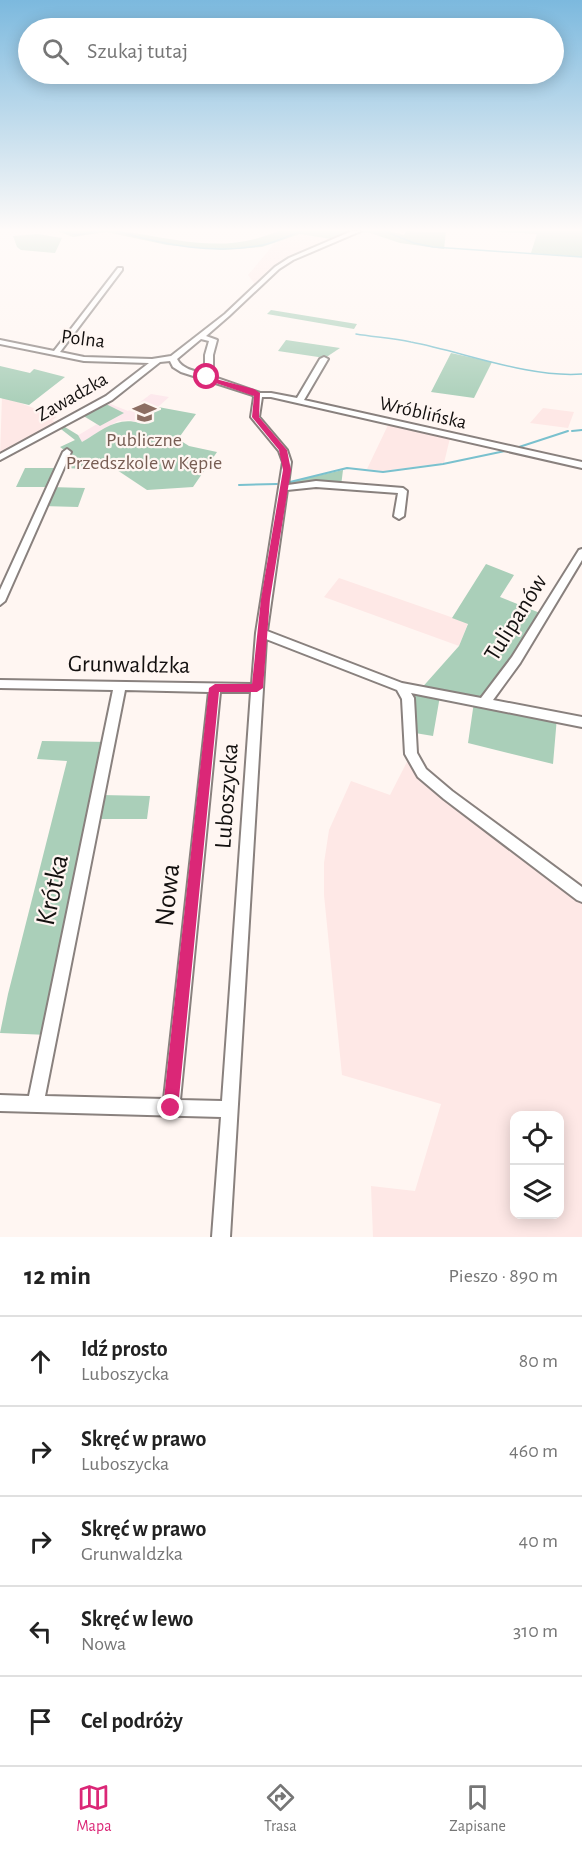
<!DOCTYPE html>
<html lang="pl">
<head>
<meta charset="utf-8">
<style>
	body { margin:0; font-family:"Alegreya Sans",sans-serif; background:#f2f2f2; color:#222 }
	.controls { position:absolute; right:18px; bottom:18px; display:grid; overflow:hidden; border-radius:12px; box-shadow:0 3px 15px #0003 }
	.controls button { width:54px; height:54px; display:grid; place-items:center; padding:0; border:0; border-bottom:2px solid #e0e0e0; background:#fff; color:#222; font:30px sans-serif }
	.stop { position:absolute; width:18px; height:18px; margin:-14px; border:4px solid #db2777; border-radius:50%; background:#fff }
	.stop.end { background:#db2777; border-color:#fff; box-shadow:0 2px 6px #0008 }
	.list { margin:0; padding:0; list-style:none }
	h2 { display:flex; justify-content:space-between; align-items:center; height:78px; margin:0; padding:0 24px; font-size:26px }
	h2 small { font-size:20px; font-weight:400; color:#767676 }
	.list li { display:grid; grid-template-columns:39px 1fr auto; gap:18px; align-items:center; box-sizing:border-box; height:90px; padding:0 24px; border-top:2px solid #e0e0e0 }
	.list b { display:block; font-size:22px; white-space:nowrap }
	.list p { margin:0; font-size:20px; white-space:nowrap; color:#767676 }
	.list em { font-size:20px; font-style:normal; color:#767676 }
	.icon { flex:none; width:33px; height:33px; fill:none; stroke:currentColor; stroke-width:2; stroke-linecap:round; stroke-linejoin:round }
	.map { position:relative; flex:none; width:582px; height:1237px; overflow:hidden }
	.search { position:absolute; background:#fff; box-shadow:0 3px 15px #0003; left:18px; right:18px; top:18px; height:66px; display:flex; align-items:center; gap:15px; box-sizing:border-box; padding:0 21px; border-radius:33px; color:#767676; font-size:22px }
	.sheet { height:528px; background:#fff }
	nav { display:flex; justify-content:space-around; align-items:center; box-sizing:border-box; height:84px; border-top:2px solid #e0e0e0; background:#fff; font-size:16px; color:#767676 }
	nav a { display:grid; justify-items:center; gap:3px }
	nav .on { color:#db2777 }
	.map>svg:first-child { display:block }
	.industrial { fill:#fee8e6; fill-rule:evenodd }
	.education { fill:#fde8ec }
	.green { fill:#aacfb9 }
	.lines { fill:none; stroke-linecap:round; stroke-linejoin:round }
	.stream-far1 { stroke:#7ac1ce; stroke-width:1.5 }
	.stream { stroke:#7ac1ce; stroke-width:2 }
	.minor-casing { stroke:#89817e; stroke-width:4 }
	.minor { fill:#fff; fill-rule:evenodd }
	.route { fill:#db2777 }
	.labels { text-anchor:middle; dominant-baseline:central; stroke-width:4.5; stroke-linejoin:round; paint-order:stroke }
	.far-street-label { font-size:20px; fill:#13100f; stroke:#fff6f2 }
	.far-education-label { font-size:20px; fill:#785e54; stroke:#fff6f2 }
	.street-label { font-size:24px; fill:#13100f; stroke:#fff6f2 }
	.near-street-label { font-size:28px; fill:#13100f; stroke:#fff6f2 }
</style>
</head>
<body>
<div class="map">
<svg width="582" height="1237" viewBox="0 0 582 1237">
	<rect width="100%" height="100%" fill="#fff6f2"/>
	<path class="industrial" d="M300 234 337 240 303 254 277 268 257 287 248 275 274 244 289 236Z
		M2 396 57 417 52 420 59 425 0 457Z
		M543 408 574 412 568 428 530 423Z
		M389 423 450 438 444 463 383 471 367 469Z
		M339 578 468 623 459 646 324 597Z
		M411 754 417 766 582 895V1237H373L371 1186 415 1191 441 1104 342 1075 324 895V863L329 830 351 781 390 795ZM514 1116H560V1214H514Z"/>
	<path class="education" d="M151 394 169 397 140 423 129 420 118 421 82 442 79 440 77 436 97 424 79 414 103 401 128 411Z"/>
	<path class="green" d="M57 231C79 231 105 228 127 232 181 240 225 254 278 231H390L404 235 406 231 446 232 444 249 400 243 367 232 353 234 337 240 300 234 262 247 223 250 167 245 106 232 73 237Z
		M484 231H582V257L531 253 537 234Z
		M38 234 62 238 55 253 21 250 17 247 13 236Z
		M271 310 357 324 354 329 267 314Z
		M286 340 340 348 325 358 278 351Z
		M451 353 492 362 474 398 431 392Z
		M0 366 30 373 34 369 65 377 29 405 0 398Z
		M104 403 124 413 100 426 82 415Z
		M158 407 196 414 178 439 189 446 217 452 193 487 147 490 99 458 92 469 59 468 50 487 85 488 78 507 42 506 49 487H16L25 468H59L67 452 60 447 75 440 57 426 60 424 78 435 82 442C102 430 117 416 140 423Z
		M343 470 341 486 284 488 285 483Z
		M486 564 514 575 500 597 540 613 487 700 557 717 553 764 468 743 474 702 440 696 433 736 409 732 407 694 419 691 459 646 468 624 452 618Z
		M42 741 109 742 101 795 150 796 147 819H93L49 1035 0 1033 8 994 67 761 37 759Z"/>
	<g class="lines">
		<path class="stream-far1" d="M62 231 77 235 98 231
			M117 231C164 245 214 255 263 245 277 242 289 235 302 231
			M384 231 414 243 433 247 582 257
			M356 334C374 337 393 338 411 342 464 352 528 378 582 374"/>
		<path class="stream" d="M572 431 582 430
			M516 448 568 431
			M290 482 347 468 383 472 443 464 505 451
			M239 485 277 484"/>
		<defs>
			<path id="minor" d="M352 231H361L293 260 279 269 229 316 206 336 217 340 213 355V369L211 376 260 393H271L297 398 320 359 324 357 328 359 304 400 582 462V468L271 397H262L259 417 287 450 291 462 288 485 316 481 403 488 407 491 404 516 399 519 394 516 398 493 316 487 287 490 267 631 402 683 481 698 512 657 579 550 582 549V560L520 663 493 700 582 717V727L411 693 414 698 417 753 426 769 452 791 582 887V902L577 900 444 799 418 777 405 754 402 699 397 690 266 639 230 1237H212L221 1117 0 1111V1095L29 1096 113 690 0 688V680L252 684 256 633 283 462 279 451 251 417 254 397 253 395 181 372 173 367 170 361 160 362 112 400 0 460V454L106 396 149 363 84 361 0 344V340L54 351 118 268H122V270L60 352 84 357 152 359 171 356 225 314 275 267 289 258ZM201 339 209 341 205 355V374C194 371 182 369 177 359ZM125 690 209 692 164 1099 45 1096ZM220 692H251L222 1101 180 1100Z
				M67 449 71 452 5 601 0 605V590L63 452Z"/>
		</defs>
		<use href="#minor" class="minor-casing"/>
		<use href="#minor" class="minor"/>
	</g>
	<linearGradient id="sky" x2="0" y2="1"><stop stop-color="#7cb9de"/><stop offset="0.57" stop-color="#fffbf9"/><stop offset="1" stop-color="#fffbf9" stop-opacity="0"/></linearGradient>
	<rect width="582" height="404" fill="url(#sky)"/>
	<path class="route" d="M204 376 254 389 260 393 259 417 287 450 291 470 270 599 263 688 257 692H219L178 1108 176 1114 171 1116 165 1114 163 1108 209 688 215 684H252L261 599 283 470 279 450 252 417 254 396 204 379Z"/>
	<defs>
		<symbol id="school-bare" viewBox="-9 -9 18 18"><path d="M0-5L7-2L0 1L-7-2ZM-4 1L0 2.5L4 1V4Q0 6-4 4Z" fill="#8d6e63" stroke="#fff6f2" stroke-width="2.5" paint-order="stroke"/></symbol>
	</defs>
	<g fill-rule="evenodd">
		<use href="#school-bare" x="128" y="396" width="33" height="33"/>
	</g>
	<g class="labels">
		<g class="far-street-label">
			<text transform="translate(83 339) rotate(7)">Polna</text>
			<text transform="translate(72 397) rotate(-30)">Zawadzka</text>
			<text transform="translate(423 413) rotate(13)">Wróblińska</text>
		</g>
		<g class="far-education-label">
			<text x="144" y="440">Publiczne<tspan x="144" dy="23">Przedszkole w Kępie</tspan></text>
		</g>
		<g class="street-label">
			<text transform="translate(516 618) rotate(-58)">Tulipanów</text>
			<text transform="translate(129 665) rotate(1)">Grunwaldzka</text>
			<text transform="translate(227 796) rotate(-86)">Luboszycka</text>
		</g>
		<g class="near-street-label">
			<text transform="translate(53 890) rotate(-78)">Krótka</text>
			<text transform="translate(168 895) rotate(-84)">Nowa</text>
		</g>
	</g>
</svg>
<div class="controls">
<button><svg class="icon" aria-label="locate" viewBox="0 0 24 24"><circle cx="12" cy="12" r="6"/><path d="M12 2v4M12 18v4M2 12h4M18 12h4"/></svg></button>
<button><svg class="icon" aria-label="layers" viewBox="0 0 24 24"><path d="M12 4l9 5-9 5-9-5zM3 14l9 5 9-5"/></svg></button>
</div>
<div class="stop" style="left:207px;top:377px"></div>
<div class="stop end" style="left:171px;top:1108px"></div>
<div class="search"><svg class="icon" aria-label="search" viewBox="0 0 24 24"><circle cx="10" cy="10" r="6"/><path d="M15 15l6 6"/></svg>Szukaj tutaj</div>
</div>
<section class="sheet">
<h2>12 min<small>Pieszo · 890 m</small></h2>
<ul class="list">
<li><svg class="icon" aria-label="ahead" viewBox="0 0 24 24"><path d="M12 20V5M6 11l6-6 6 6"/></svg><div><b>Idź prosto</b><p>Luboszycka</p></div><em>80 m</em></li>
<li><svg class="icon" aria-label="right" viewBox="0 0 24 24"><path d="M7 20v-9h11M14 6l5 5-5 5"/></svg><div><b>Skręć w prawo</b><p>Luboszycka</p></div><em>460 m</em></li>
<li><svg class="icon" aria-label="right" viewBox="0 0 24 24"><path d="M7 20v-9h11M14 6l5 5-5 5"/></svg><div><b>Skręć w prawo</b><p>Grunwaldzka</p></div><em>40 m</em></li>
<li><svg class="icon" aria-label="left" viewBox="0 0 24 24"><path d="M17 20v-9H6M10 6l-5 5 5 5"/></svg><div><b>Skręć w lewo</b><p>Nowa</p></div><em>310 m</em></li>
<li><svg class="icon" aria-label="arrive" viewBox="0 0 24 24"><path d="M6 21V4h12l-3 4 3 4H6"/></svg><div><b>Cel podróży</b></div></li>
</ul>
</section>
<nav>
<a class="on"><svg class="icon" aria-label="map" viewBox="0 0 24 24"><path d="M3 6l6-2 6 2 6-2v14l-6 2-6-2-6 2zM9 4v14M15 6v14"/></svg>Mapa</a>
<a><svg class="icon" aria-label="directions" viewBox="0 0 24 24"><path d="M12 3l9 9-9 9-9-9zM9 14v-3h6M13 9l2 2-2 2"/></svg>Trasa</a>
<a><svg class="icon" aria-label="saved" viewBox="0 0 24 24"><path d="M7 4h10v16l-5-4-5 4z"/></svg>Zapisane</a>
</nav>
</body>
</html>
